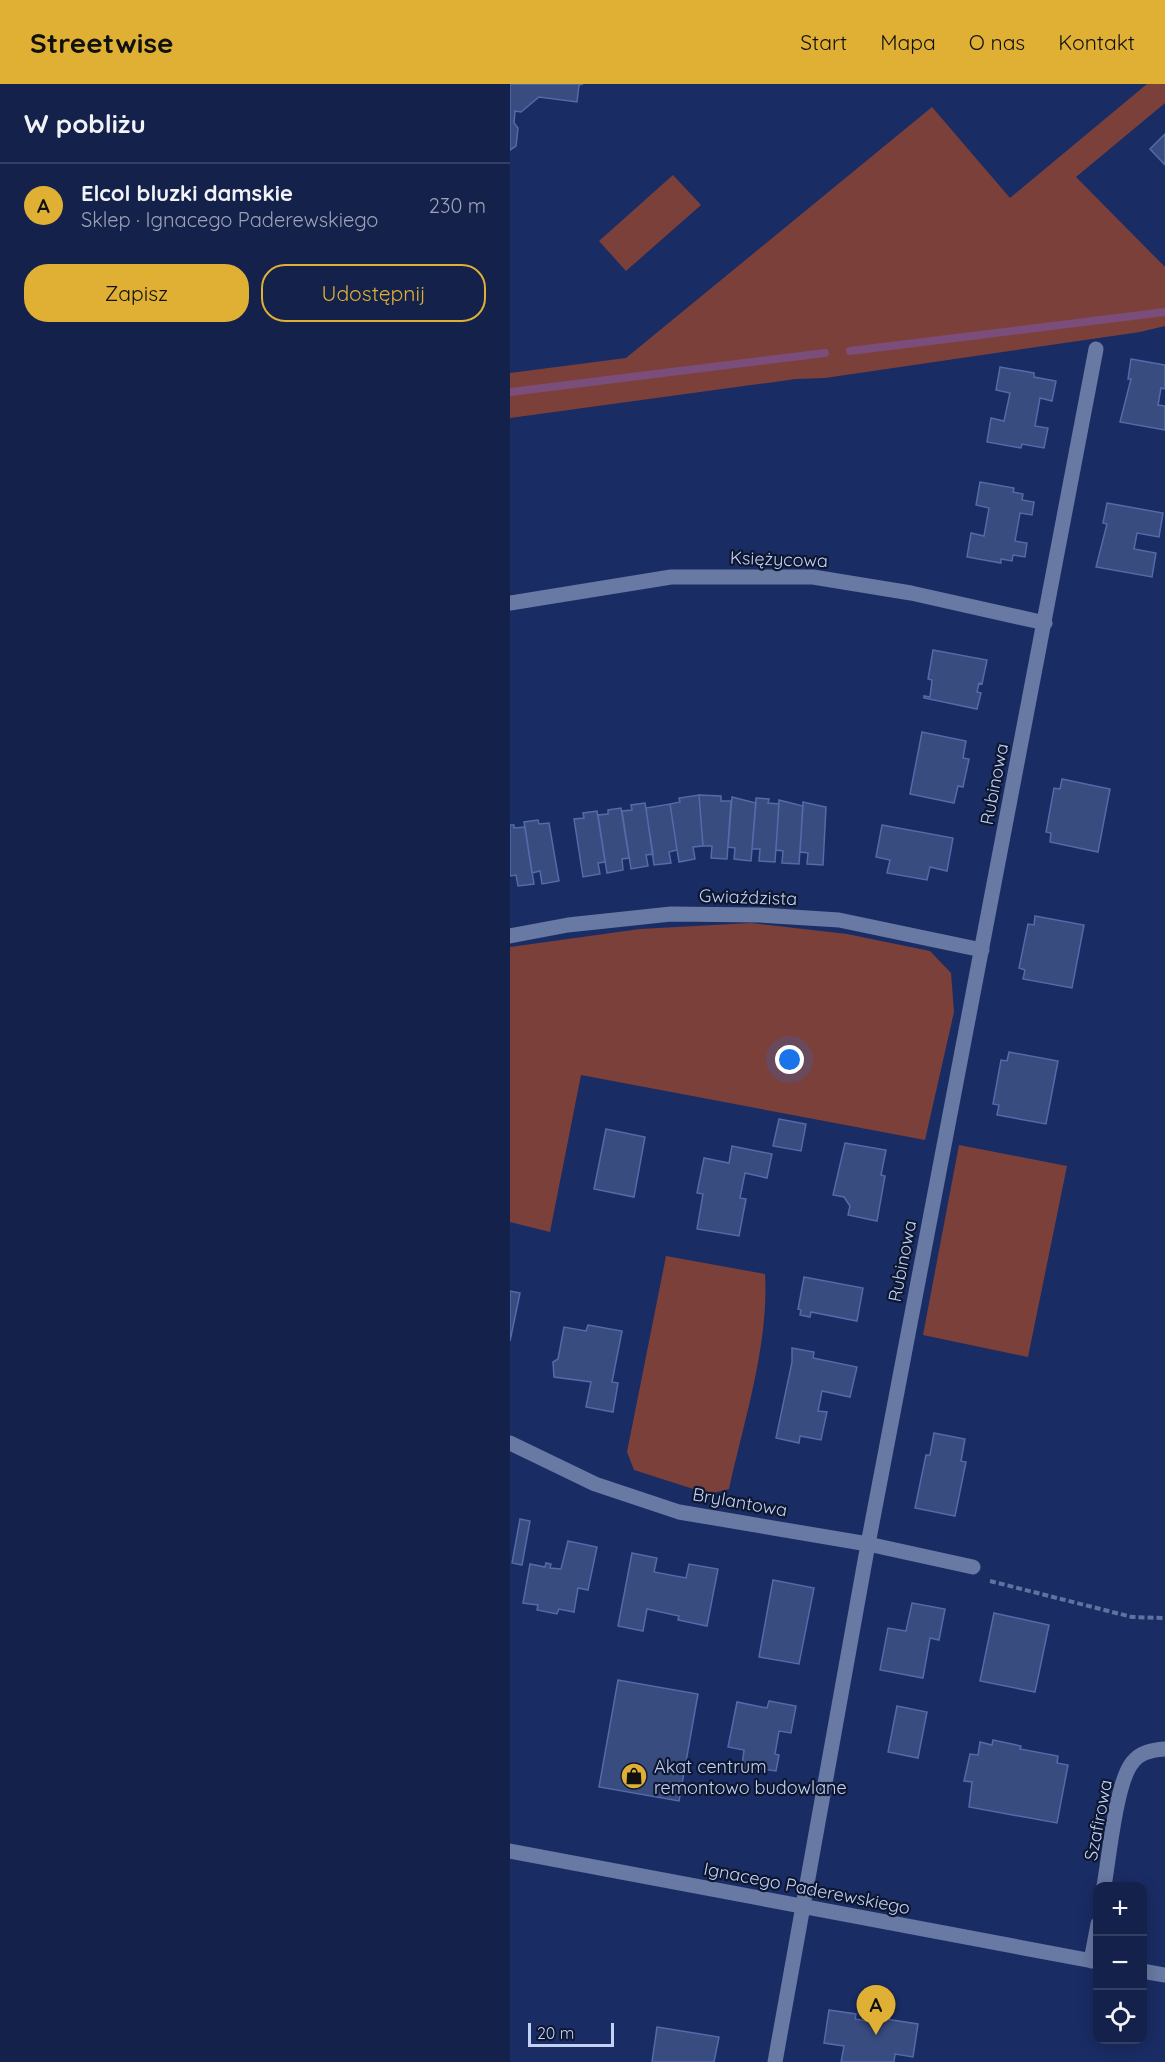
<!DOCTYPE html>
<html lang="pl">
<head>
<meta charset="utf-8">
<style>
	body { margin:0; font-family:Quicksand,sans-serif; background:#212e55; color:#f1f3f6 }
	.controls { position:absolute; right:18px; bottom:18px; display:grid; overflow:hidden; border-radius:12px; box-shadow:0 3px 15px #0003 }
	.controls button { width:54px; height:54px; display:grid; place-items:center; padding:0; border:0; border-bottom:2px solid #333e63; background:#14214b; color:#f1f3f6; font:30px sans-serif }
	.scale { position:absolute; left:18px; bottom:15px; width:86px; box-sizing:border-box; padding-left:6px; border:3px solid #c2d1f4; border-top:0; font-size:16px; line-height:21px; white-space:nowrap; color:#c2d1f4; -webkit-text-stroke:4px #0e1730; paint-order:stroke }
	.you { position:absolute; left:280px; top:976px; width:21px; height:21px; margin:-15px; border:4px solid #fff; border-radius:50%; background:#1a73e8; box-shadow:0 0 0 9px #1a73e833 }
	.badge { display:grid; place-items:center; width:39px; height:39px; border-radius:50%; background:#dfb034; color:#111; font-size:20px; font-weight:700 }
	.pin { position:absolute; translate:-50% -50px; filter:drop-shadow(0 2px 3px #0008) }
	.pin::after { content:''; position:absolute; top:32px; width:21px; height:18px; background:inherit; clip-path:polygon(0 0,100% 0,50% 100%) }
	.list { margin:0; padding:0; list-style:none }
	h2 { display:flex; justify-content:space-between; align-items:center; height:78px; margin:0; padding:0 24px; font-size:26px }
	h2 small { font-size:20px; font-weight:400; color:#9da3b5 }
	.list li { display:grid; grid-template-columns:39px 1fr auto; gap:18px; align-items:center; box-sizing:border-box; height:84px; padding:0 24px; border-top:2px solid #333e63 }
	.list b { display:block; font-size:22px; white-space:nowrap }
	.list p { margin:0; font-size:20px; white-space:nowrap; color:#9da3b5 }
	.list em { font-size:20px; font-style:normal; color:#9da3b5 }
	.actions { display:flex; gap:12px; padding:18px 24px }
	.actions a { flex:1; padding:14px 0; border:2px solid #dfb034; border-radius:24px; text-align:center; font-size:21px; color:#dfb034 }
	.actions .main { background:#dfb034; color:#111 }
	.icon { flex:none; width:33px; height:33px; fill:none; stroke:currentColor; stroke-width:2; stroke-linecap:round; stroke-linejoin:round }
	.map { position:relative; flex:none; width:655px; height:1978px; overflow:hidden }
	header { display:flex; align-items:center; gap:36px; box-sizing:border-box; height:84px; padding:0 30px; background:#dfb034; color:#111 }
	header strong { font-size:28px }
	nav { display:flex; gap:33px; margin-inline-start:auto; font-size:21px }
	main { display:flex }
	aside { flex:1; background:#14214b }
	.map>svg:first-child { display:block }
	.green { fill:#7c403a }
	.lines { fill:none; stroke-linecap:round; stroke-linejoin:round }
	.stream { stroke:#7b4d7b; stroke-width:8 }
	.building { fill:#384c80; stroke:#536ba9; stroke-width:1.5 }
	.path { stroke:#6172a1; stroke-width:4; stroke-dasharray:6 3; stroke-linecap:butt }
	.minor { stroke:#6879a3; stroke-width:15 }
	.labels { text-anchor:middle; dominant-baseline:central; stroke-width:4.5; stroke-linejoin:round; paint-order:stroke }
	.street-label { font-size:18px; fill:#c2d1f4; stroke:#0e1730 }
	.poi-label { font-size:18px; fill:#c2d1f4; stroke:#0e1730; text-anchor:start }
</style>
</head>
<body>
<header>
<strong>Streetwise</strong>
<nav><a>Start</a><a>Mapa</a><a>O nas</a><a>Kontakt</a></nav>
</header>
<main>
<aside>
<h2>W pobliżu<small></small></h2>
<ul class="list">
<li><span class="badge">A</span><div><b>Elcol bluzki damskie</b><p>Sklep · Ignacego Paderewskiego</p></div><em>230 m</em></li>
</ul>
<div class="actions"><a class="main">Zapisz</a><a>Udostępnij</a></div>
</aside>
<div class="map">
<svg width="655" height="1978" viewBox="0 0 655 1978">
	<rect width="100%" height="100%" fill="#1a2c64"/>
	<path class="green" d="M637 0H655V19L566 93 655 183V242L630 248 315 294 286 295 0 334V289L116 274 422 23 500 114Z
		M163 91 191 121 116 187 89 157Z
		M241 839 337 850 420 867 441 889 444 928 415 1056 71 991 40 1148 0 1138V863L130 845Z
		M449 1061 557 1082 518 1273 413 1251Z
		M156 1172 255 1190C259 1261 234 1336 219 1405L199 1410 124 1386 117 1368Z"/>
	<g class="lines">
		<path class="stream" d="M340 267 655 228
			M0 308 315 269"/>
	</g>
	<path class="building" d="M0 0H73L69 1 67 18 29 13 11 28 5 27 4 39 8 44 6 62 0 66Z
		M655 50V81L640 65Z
		M621 275 655 281V305L651 304 648 321 655 322V346L610 338 621 295H618Z
		M490 283 524 289V293L546 297 542 317 530 314 525 342 538 344 534 364 512 360 511 364 477 358 481 334 494 337 500 309 486 306Z
		M470 398 504 404 503 408 513 410 512 416 524 418 522 431 510 429 505 457 517 459 515 473 503 471 502 477 491 475V479L457 473 461 449 474 452 479 424 466 421Z
		M597 419 653 429 649 453 627 449 624 465 646 469 642 493 586 483 597 440 593 439Z
		M423 566 477 576 472 600 469 599 467 608 471 609 467 625 414 614V612L420 613 422 596 418 595Z
		M412 648 456 657 453 674 459 675 453 703 448 702 444 719 400 710Z
		M552 695 600 705 588 768 540 758 541 749 536 748 544 704 550 705Z
		M189 711 193 762 183 763 185 775 169 778 160 720 170 718 169 714Z
		M189 711 211 712V717H221L217 775 201 774 202 762H193Z
		M222 713 246 719 241 777 224 775 225 764 218 763Z
		M246 714 259 715 258 719 269 720 265 778 249 777 250 765H242Z
		M269 716 293 722 289 780 272 779 273 767 266 766Z
		M293 718 316 723 313 781 297 780 298 769 290 768Z
		M135 719 143 770 136 771 138 782 121 785 112 727 122 726 121 721Z
		M160 720 167 766 159 768 161 779 144 781 136 724Z
		M111 724 119 774 112 775 113 786 97 789 88 731 98 730V726Z
		M87 727 95 778 88 779 90 790 73 793 64 735 74 734 73 729Z
		M28 736 29 740 39 739 49 797 32 800 30 787 22 789 14 738Z
		M0 741H4V744L15 743 24 800 8 802 6 791 0 792Z
		M372 741 443 754 437 787 420 783 417 796 377 789 380 776 366 773Z
		M525 832 574 841 562 904 513 895 515 886 509 884 518 840 524 841Z
		M499 968 548 977 536 1040 487 1031 489 1021 483 1020 491 976 497 977Z
		M269 1035 296 1040 291 1067 263 1062Z
		M96 1045 135 1053 124 1113 84 1105Z
		M335 1059 376 1066 371 1091 375 1092 367 1137 338 1131 340 1122 334 1113 323 1111Z
		M222 1062 262 1070 257 1094 235 1089 230 1114 236 1115 229 1152 187 1145 193 1110 187 1109 194 1074 219 1079Z
		M294 1193 353 1204 347 1237 301 1228 300 1233 290 1231 291 1226 288 1225Z
		M0 1207 10 1209 0 1257Z
		M78 1241 112 1247 102 1298 108 1299 103 1328 76 1323 81 1298 44 1293 43 1278 48 1275 54 1243 76 1247Z
		M282 1264 304 1268 303 1274 347 1283 340 1313 312 1307 308 1327 317 1328 311 1356 290 1352 289 1359 266 1354 282 1278Z
		M424 1349 455 1355 451 1377 456 1378 445 1432 405 1424 416 1371H420Z
		M10 1435 20 1437 12 1481 2 1479Z
		M58 1457 87 1463 78 1506 68 1504 64 1528 49 1525 47 1530 27 1526 28 1521 13 1519 20 1480 35 1483 36 1479 41 1480 40 1484 51 1485Z
		M122 1469 147 1474 144 1488 176 1494 179 1480 208 1485 197 1542 168 1536 169 1532 137 1525 133 1547 108 1542Z
		M263 1496 304 1504 289 1580 249 1573Z
		M402 1519 435 1525 429 1556 420 1554 413 1594 370 1586 378 1544 396 1547Z
		M484 1529 539 1541 525 1608 470 1597Z
		M108 1596 188 1610 169 1717 89 1703Z
		M259 1617 286 1622 281 1649 269 1647 265 1670 269 1671 266 1687 246 1684 237 1686 232 1681 234 1666 218 1663 227 1618 257 1624Z
		M387 1622 417 1628 408 1674 378 1668Z
		M483 1656 511 1662 510 1665 548 1672 547 1679 558 1681 547 1739 459 1723 462 1698 454 1697 460 1670 468 1671 470 1658 482 1661Z
		M319 1926 346 1930 345 1935 362 1938 363 1933 408 1940 403 1973 385 1970 384 1978H331L334 1962 314 1959Z
		M147 1943 209 1953 204 1978H142Z"/>
	<g class="lines">
		<path class="path" d="M480 1497 622 1533 655 1534"/>
		<path class="minor" d="M0 519 161 493H303L401 509 535 539
			M0 852 58 841 161 830 250 831 329 836 472 866
			M0 1359 85 1400 169 1428 358 1460 463 1483
			M0 1767 588 1878
			M594 1802C599 1774 606 1699 622 1679 630 1668 642 1666 655 1665
			M581 1877 588 1840
			M632 1887 655 1891
			M265 1978 358 1460 586 265"/>
	</g>
	<defs>
		<symbol id="shop-disc" viewBox="-11 -11 22 22"><circle r="9.5" fill="#dfb034" stroke="#0e1730"/><path d="M-5-2.5h2.3a2.7 3.5 0 0 1 5.4 0H5L5.5 6h-11ZM-1.5-2.5h3a1.5 2.3 0 0 0-3 0Z" fill="#111"/></symbol>
	</defs>
	<g fill-rule="evenodd">
		<use href="#shop-disc" x="109" y="1677" width="30" height="30"/>
	</g>
	<g class="labels">
		<g class="street-label">
			<text transform="translate(269 475) rotate(2)">Księżycowa</text>
			<text transform="translate(484 700) rotate(-79)">Rubinowa</text>
			<text transform="translate(238 813) rotate(2)">Gwiaździsta</text>
			<text transform="translate(392 1177) rotate(-79)">Rubinowa</text>
			<text transform="translate(230 1418) rotate(10)">Brylantowa</text>
			<text transform="translate(588 1736) rotate(-79)">Szafirowa</text>
			<text transform="translate(297 1804) rotate(11)">Ignacego Paderewskiego</text>
		</g>
		<g class="poi-label">
			<text x="144" y="1682">Akat centrum<tspan x="144" dy="21">remontowo budowlane</tspan></text>
		</g>
	</g>
</svg>
<div class="controls">
<button>+</button>
<button>−</button>
<button><svg class="icon" aria-label="locate" viewBox="0 0 24 24"><circle cx="12" cy="12" r="6"/><path d="M12 2v4M12 18v4M2 12h4M18 12h4"/></svg></button>
</div>
<div class="scale">20 m</div>
<div class="you"></div>
<div class="pin badge" style="left:366px;top:1951px">A</div>
</div>
</main>
</body>
</html>
